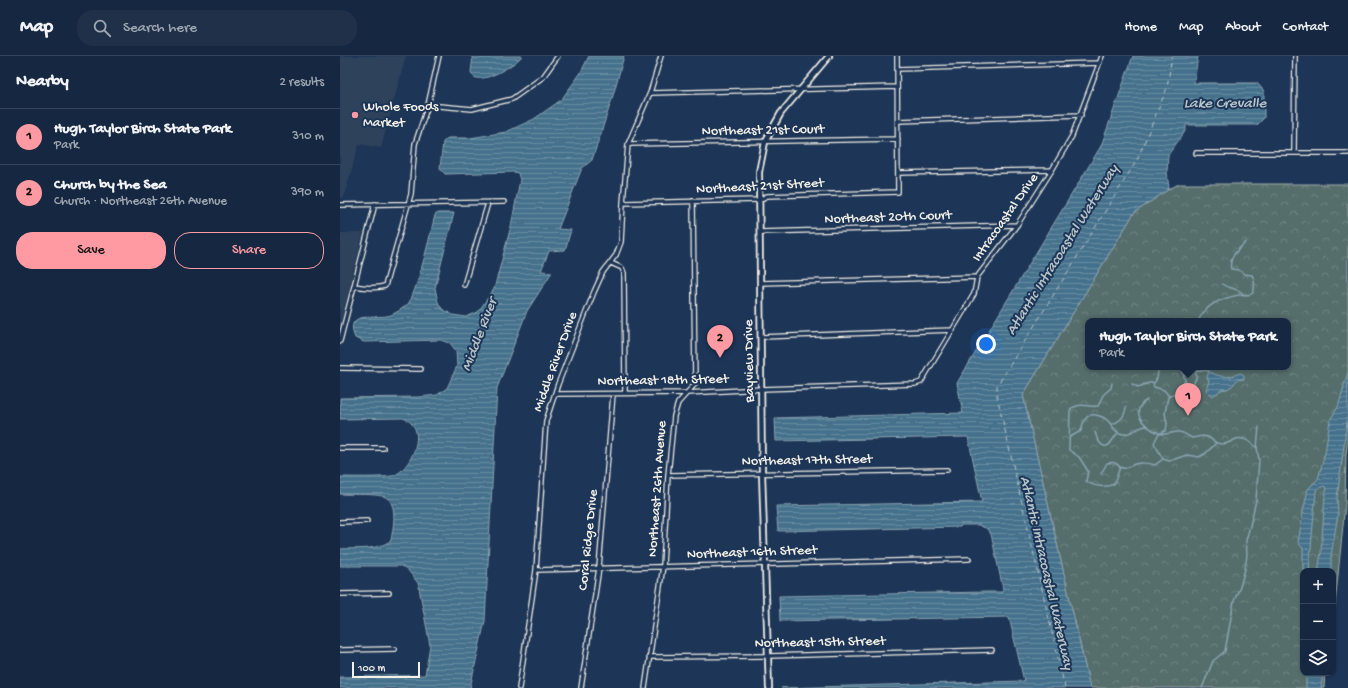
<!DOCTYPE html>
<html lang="en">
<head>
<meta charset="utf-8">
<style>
	body { margin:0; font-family:"Gochi Hand",sans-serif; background:#1f3048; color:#f1f3f6 }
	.controls { position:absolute; right:12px; bottom:12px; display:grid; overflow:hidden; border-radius:8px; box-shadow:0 1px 3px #0004 }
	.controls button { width:36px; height:36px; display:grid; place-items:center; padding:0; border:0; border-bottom:1px solid #35445a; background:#162841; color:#f1f3f6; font:20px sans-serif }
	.scale { position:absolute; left:12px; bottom:10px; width:68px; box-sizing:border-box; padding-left:4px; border:2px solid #f4f1e8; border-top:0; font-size:11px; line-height:14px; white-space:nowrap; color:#f4f1e8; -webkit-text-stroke:3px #1d3557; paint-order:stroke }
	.you { position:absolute; left:646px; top:288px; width:14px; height:14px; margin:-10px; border:3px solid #fff; border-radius:50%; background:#1a73e8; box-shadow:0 0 0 6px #1a73e833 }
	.badge { display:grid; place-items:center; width:26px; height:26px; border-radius:50%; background:#ff9aa2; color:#111; font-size:13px; font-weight:700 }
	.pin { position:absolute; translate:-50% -33px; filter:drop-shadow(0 1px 2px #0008) }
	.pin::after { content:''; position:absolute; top:21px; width:14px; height:12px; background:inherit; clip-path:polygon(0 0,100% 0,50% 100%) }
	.popup { position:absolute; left:745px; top:262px; width:206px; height:52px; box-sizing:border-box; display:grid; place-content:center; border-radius:8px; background:#162841; filter:drop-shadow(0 1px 3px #0005); font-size:13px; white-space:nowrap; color:#9ea6b1 }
	.popup b { font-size:15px; color:#f1f3f6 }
	.popup::after { content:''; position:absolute; left:50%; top:100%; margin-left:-8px; border:8px solid transparent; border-top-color:#162841 }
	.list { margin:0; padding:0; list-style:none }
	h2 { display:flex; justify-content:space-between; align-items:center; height:52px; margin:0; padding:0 16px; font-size:17px }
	h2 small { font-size:13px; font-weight:400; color:#9ea6b1 }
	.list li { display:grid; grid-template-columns:26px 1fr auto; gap:12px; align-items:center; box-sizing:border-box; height:56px; padding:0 16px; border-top:1px solid #35445a }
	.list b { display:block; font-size:15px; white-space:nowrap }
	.list p { margin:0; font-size:13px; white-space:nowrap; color:#9ea6b1 }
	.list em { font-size:13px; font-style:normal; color:#9ea6b1 }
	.actions { display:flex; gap:8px; padding:12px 16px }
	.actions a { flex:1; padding:9px 0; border:1px solid #ff9aa2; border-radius:16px; text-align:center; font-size:14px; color:#ff9aa2 }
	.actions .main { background:#ff9aa2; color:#111 }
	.icon { flex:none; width:22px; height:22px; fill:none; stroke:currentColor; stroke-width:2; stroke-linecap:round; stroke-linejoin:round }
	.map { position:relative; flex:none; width:1008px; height:632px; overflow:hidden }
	header { display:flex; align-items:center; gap:24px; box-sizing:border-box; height:56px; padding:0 20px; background:#162841; border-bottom:1px solid #35445a }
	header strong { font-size:19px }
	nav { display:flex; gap:22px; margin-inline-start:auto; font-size:14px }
	.search { width:280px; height:36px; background:#1f3048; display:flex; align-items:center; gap:10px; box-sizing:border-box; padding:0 14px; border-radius:16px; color:#9ea6b1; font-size:15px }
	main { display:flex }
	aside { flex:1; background:#162841 }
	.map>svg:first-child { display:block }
	.built { fill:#2f425c }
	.park { fill:url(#park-crowns); stroke:#a4b0aa; fill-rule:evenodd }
	.water { fill:url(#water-rules); stroke:#8ba4b1 }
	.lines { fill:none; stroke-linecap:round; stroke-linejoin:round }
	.stream { stroke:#8ba4b1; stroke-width:1.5 }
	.ferry { stroke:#b7c4c8; stroke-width:1; stroke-dasharray:5 4; stroke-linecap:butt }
	.minor-casing { stroke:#f4f1e8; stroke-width:6 }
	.tertiary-casing { stroke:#f4f1e8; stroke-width:8 }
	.minor { stroke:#1d3557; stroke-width:3.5 }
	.tertiary { stroke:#1d3557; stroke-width:4.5 }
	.poi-dot { fill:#ff9aa2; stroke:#1d3557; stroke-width:1.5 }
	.labels { text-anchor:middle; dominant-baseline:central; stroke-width:4; stroke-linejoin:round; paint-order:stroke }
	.poi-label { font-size:14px; fill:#f4f1e8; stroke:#1d3557; text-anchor:start }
	.street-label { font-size:14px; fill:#f4f1e8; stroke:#1d3557 }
	.water-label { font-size:15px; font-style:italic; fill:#b7c4c8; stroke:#1d3557 }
</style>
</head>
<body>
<header>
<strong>Map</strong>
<div class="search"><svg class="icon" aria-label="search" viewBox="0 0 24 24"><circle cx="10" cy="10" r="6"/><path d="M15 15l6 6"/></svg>Search here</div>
<nav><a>Home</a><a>Map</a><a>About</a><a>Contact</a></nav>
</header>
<main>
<aside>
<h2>Nearby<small>2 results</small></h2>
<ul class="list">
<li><span class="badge">1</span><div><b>Hugh Taylor Birch State Park</b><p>Park</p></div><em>310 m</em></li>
<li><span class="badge">2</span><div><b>Church by the Sea</b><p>Church · Northeast 26th Avenue</p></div><em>390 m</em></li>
</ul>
<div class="actions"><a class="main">Save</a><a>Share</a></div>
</aside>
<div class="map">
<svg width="1008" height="632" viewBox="0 0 1008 632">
	<defs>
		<pattern id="park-crowns" width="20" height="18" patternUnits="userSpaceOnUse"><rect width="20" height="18" fill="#546e6c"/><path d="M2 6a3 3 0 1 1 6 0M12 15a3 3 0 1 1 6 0" fill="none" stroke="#6d8381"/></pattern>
		<pattern id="water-rules" width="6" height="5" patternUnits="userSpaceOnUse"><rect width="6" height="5" fill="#45718c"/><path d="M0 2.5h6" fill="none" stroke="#6a8da2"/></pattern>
	</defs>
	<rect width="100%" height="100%" fill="#1d3557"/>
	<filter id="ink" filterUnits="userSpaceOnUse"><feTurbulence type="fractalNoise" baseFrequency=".025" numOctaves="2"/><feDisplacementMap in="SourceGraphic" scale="8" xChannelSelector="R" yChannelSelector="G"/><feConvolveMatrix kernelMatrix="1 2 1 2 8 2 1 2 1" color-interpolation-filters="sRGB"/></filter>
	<g filter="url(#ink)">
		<path class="built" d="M0 0H66L41 92 19 88 4 141H0Z
			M0 177H23L0 271Z"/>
		<path class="park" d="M839 128H1008V381L1006 399 1005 449 993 569V515H963V617H985L984 632H750L683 339 794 157 829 133ZM748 265H948V311H748Z"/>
		<path class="water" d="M133 0H182C176 8 148 25 137 22 134 22 132 19 131 16Z
			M249 0H284L272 43 252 104 242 112 218 173 231 174 225 194 209 195 201 215 212 216 187 255 157 332 145 565 130 632H0V621L85 619 90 589 78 527 67 513 61 510H0V493C16 492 38 495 51 484 53 473 58 450 47 442 41 437 9 439 0 438V421C9 421 50 422 55 419 70 412 85 380 71 367 69 365 66 363 63 362L0 363V342L79 341 97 339 107 332 117 310 116 295 110 287 101 284 24 286 15 282C3 253 36 264 51 259 56 257 63 252 67 249 76 241 91 175 95 159L98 157H114L95 232 98 246 102 253 113 259 126 261 138 256 154 233 171 170 180 124 178 117 173 116 105 118 100 112 103 86 108 82H130L166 76 194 63 221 44 240 18Z
			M793 0H858L854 27H917L924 35V62L917 69H846V74L828 99 827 116 829 133 794 157 683 339 750 632H441L684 625 669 561 440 565 439 540 647 536H662L663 533 651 478 646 472 640 470V469H621L620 471 438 475 436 450 642 446 628 381 436 385 435 362 623 357 617 327 761 90Z
			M869 315C877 321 890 323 900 317L904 319V323L897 324 892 330 887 333 881 334 873 340 869 337 866 334 869 325 867 321Z
			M1008 316V358L997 442 998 458 991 500V515H978L981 497 985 439 987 433 984 430 976 434 969 515H963V563V492L958 487 963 456 968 433 978 423 985 397 990 364 998 351Z
			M966 617H983L981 632H966Z"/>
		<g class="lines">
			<path class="stream" d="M882 228C889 234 895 230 903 238
				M858 265C866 248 881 243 898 239 904 237 908 241 913 237 915 231 915 224 912 219L904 218 899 214 891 213C888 201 898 194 906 186
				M842 311 845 325 836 337 828 341 825 357 827 368 826 374 818 379 814 387 823 403 829 405 847 399 859 401 866 397 876 387
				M818 315C818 321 817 324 813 328L814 331 824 334 829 340
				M845 325 848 328 853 329 856 322V316L860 314 869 315
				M772 327 771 332 763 339 758 350C748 352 744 346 732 352L730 355 729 394 739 401 748 415 746 425C754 431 766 432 774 428L780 411C785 414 787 411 792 409 798 406 809 407 815 409L823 403
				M792 328 798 331 809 327H812
				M807 344C788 356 805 371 819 377 825 380 832 376 838 376 844 376 847 380 852 382 857 381 863 379 868 381 873 384 875 388 882 388 888 388 890 386 894 384 902 380 911 386 917 392
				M771 369C780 365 785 361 786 351
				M755 376C757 384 764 398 772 385 774 382 775 380 778 377
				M730 381 741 375C743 367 745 357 756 359 760 360 764 361 767 364 773 369 774 377 783 378 790 379 798 371 806 370
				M761 418 767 407C773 406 776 406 780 411
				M862 632 873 605 885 595 894 545 900 531 905 513 907 499 906 484 909 474 916 444 919 404 917 392 919 371"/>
			<path class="ferry" d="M725 632 657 340V330L797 104 827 32 832 0"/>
			<defs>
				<path id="minor" d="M557 13 759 7
					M310 37 557 31
					M88 49 132 53 172 43 203 21 218 0
					M558 65 741 59
					M288 88 558 83
					M856 97H1008
					M954 97 955 0
					M558 117 712 114
					M283 147 419 144 427 140 558 136 557 0
					M0 149 164 146
					M420 176 677 169
					M271 207 282 212 284 217 285 337
					M420 227 637 221
					M124 229 148 147
					M14 230C25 232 34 233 45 230L71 138 75 88 88 49 99 0
					M421 281 613 274
					M0 285 35 148
					M0 312 81 313
					M215 338 347 337 422 333 575 328 581 326 634 238 637 221 677 169 712 114 732 80 762 0
					M0 392H43
					M328 419 607 414
					M0 466 27 465
					M196 514 629 503
					M0 538 49 537
					M0 594 55 593
					M309 601 428 600 652 594
					M179 632 196 514 206 365 218 328 254 236 263 216 276 199 281 186 283 147 288 88 310 37 321 0
					M241 632 259 512 273 338
					M305 632 323 510 328 419 334 360 338 347 355 328 353 145"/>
				<path id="tertiary" d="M429 632 422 417 419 116 425 86 441 57 489 0"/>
			</defs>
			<use href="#minor" class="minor-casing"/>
			<use href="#tertiary" class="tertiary-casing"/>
			<use href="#minor" class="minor"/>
			<use href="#tertiary" class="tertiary"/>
		</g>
	</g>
	<circle class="poi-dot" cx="15" cy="59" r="4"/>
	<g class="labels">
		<g class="poi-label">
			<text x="23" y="51">Whole Foods<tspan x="23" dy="16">Market</tspan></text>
		</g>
		<g class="street-label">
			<text transform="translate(423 75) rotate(-1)">Northeast 21st Court</text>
			<text transform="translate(420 131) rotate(-3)">Northeast 21st Street</text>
			<text transform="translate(548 162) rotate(-2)">Northeast 20th Court</text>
			<text transform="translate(666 162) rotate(-55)">Intracoastal Drive</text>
			<text transform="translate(410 305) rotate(-91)">Bayview Drive</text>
			<text transform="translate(216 306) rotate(-70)">Middle River Drive</text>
			<text transform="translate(323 325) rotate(-1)">Northeast 18th Street</text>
			<text transform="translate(467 405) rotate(-1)">Northeast 17th Street</text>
			<text transform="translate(318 433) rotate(-86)">Northeast 26th Avenue</text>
			<text transform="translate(249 484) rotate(-84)">Coral Ridge Drive</text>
			<text transform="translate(412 497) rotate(-2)">Northeast 16th Street</text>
			<text transform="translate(480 587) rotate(-1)">Northeast 15th Street</text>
		</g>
		<g class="water-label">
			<text x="885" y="48">Lake Crevalle</text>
			<text transform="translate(723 194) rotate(-58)">Atlantic Intracoastal Waterway</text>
			<text transform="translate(140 279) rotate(-69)">Middle River</text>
			<text transform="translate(706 517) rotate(77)">Atlantic Intracoastal Waterway</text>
		</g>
	</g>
</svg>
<div class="controls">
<button>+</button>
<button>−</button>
<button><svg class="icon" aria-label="layers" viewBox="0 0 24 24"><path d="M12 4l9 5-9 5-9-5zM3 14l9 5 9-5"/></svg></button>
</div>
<div class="scale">100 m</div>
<div class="you"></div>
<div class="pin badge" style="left:848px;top:360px">1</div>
<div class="popup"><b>Hugh Taylor Birch State Park</b>Park</div>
<div class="pin badge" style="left:380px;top:302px">2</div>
</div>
</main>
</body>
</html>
